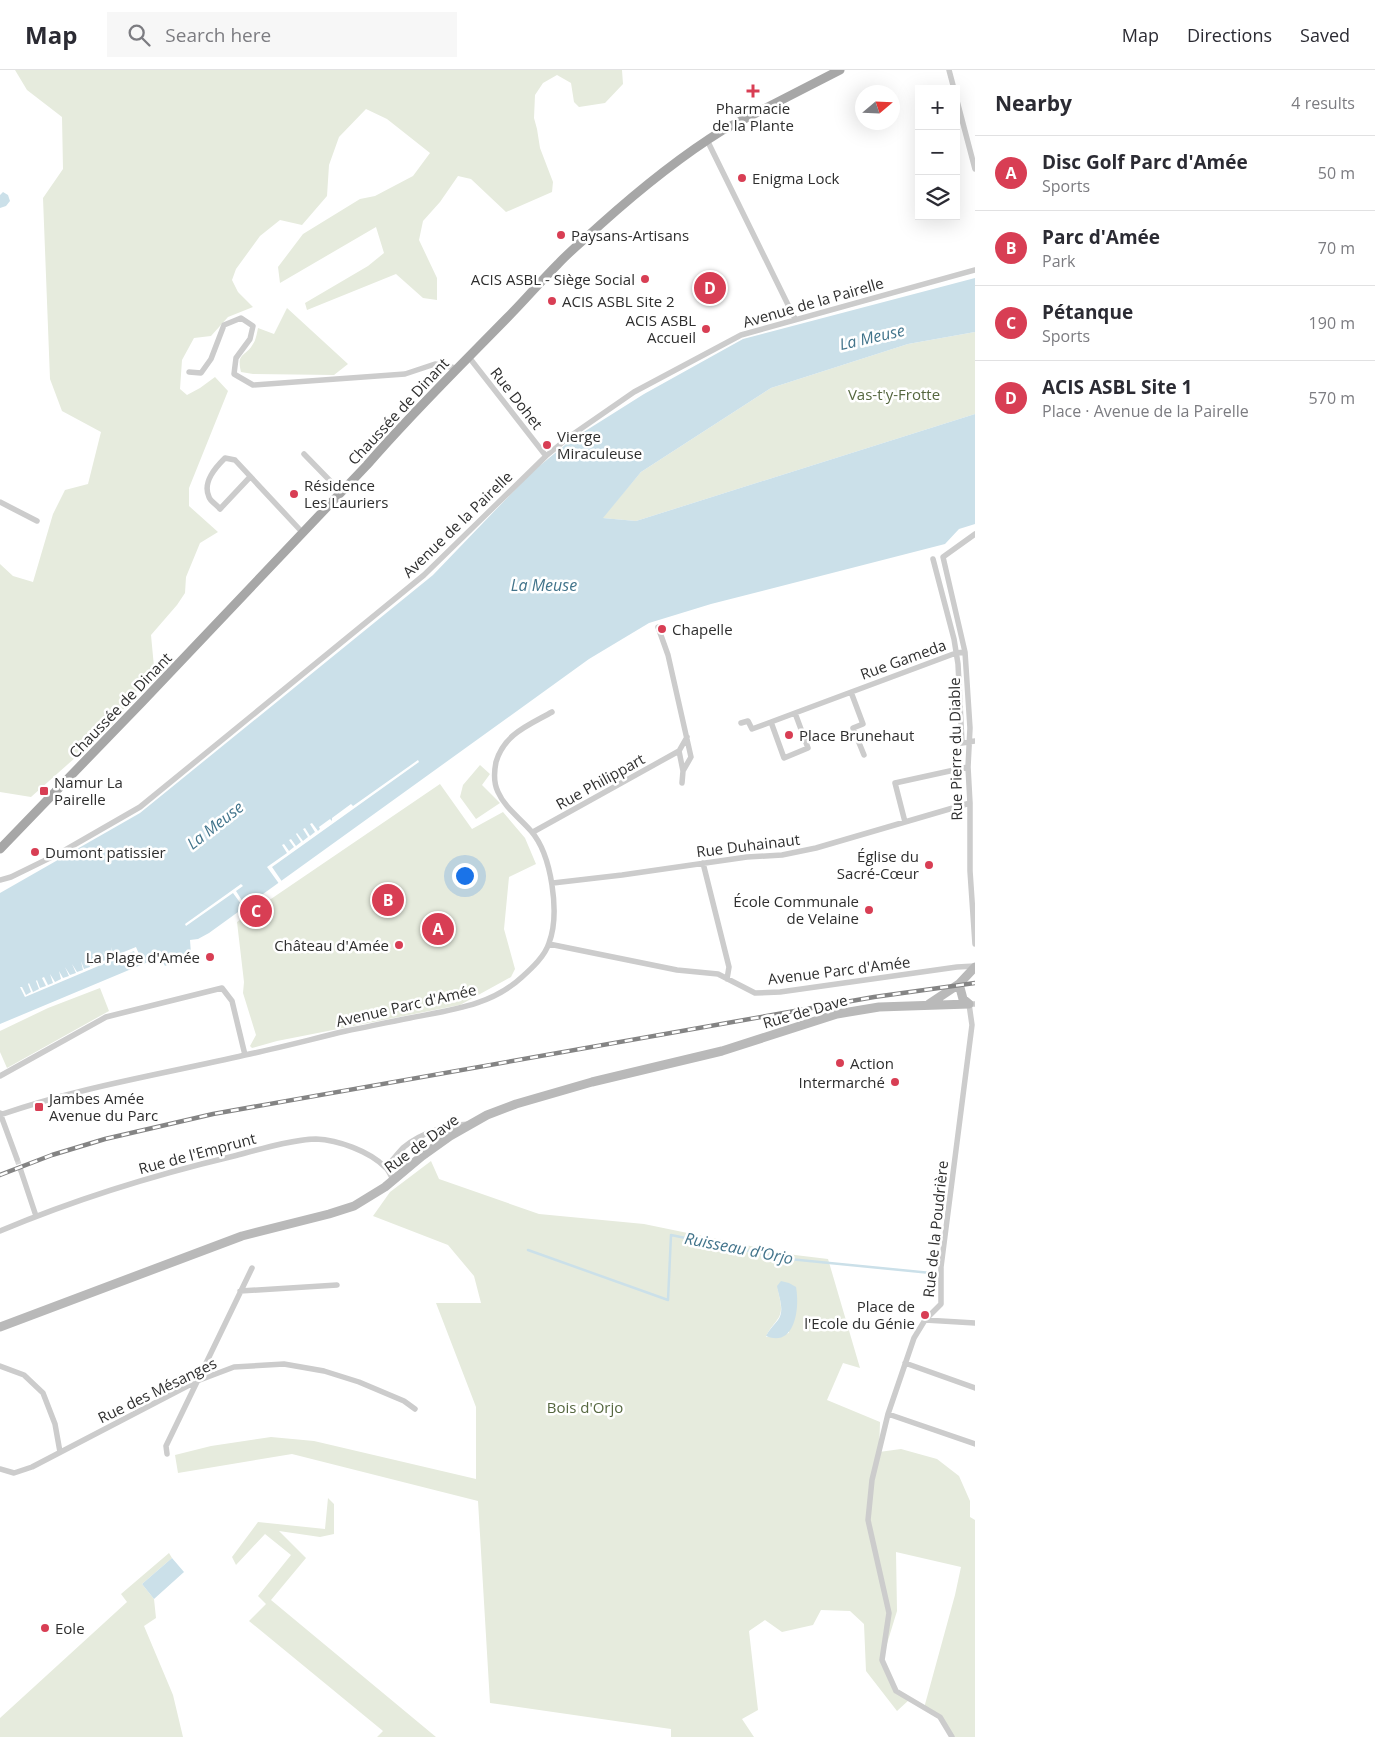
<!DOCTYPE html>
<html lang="en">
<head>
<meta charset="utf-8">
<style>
	body { margin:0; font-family:"Open Sans",sans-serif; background:#f7f7f7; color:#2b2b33 }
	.controls { position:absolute; right:15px; top:15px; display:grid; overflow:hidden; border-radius:0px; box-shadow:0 5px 20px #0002 }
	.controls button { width:45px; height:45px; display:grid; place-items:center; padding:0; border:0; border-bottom:1px solid #e1e1e2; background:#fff; color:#2b2b33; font:25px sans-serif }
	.compass { position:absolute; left:855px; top:15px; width:45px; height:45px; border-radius:50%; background:#fff; box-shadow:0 5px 20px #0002; rotate:71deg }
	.you { position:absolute; left:464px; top:805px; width:18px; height:18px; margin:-12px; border:4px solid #fff; border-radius:50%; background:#1a73e8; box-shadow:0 0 0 8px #1a73e833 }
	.badge { display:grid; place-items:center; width:32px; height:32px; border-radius:50%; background:#d83e54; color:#fff; font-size:16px; font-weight:700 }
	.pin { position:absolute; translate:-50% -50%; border:2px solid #fff; box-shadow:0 1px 5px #0006 }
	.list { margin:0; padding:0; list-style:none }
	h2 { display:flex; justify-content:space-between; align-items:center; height:65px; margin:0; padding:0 20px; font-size:21px }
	h2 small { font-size:16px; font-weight:400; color:#7c7c81 }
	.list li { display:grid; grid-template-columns:32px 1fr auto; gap:15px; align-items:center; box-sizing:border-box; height:75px; padding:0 20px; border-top:1px solid #e1e1e2 }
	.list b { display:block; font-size:19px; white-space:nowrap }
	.list p { margin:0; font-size:16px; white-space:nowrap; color:#7c7c81 }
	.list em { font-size:16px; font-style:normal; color:#7c7c81 }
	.icon { flex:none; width:28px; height:28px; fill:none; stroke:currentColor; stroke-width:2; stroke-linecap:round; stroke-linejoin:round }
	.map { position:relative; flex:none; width:975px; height:1667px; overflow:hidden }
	header { display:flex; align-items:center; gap:30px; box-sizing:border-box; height:70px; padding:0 25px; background:#fff; border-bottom:1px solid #e1e1e2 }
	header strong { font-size:24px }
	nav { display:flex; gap:28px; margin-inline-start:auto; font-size:18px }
	.search { width:350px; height:45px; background:#f7f7f7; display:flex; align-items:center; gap:12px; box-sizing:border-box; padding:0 18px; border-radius:0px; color:#7c7c81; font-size:19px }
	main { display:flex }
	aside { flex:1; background:#fff }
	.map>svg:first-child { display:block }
	.green { fill:#e6ebdd; fill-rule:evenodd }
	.water { fill:#cbe0e9 }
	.pier { fill:#fff }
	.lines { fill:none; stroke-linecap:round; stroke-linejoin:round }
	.stream { stroke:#cbe0e9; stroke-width:2.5 }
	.street-tunnel { stroke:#d5d5d5; stroke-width:5.5; stroke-dasharray:5.5 3; stroke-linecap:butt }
	.street { stroke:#ccc; stroke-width:5.5 }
	.secondary { stroke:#b9b9b9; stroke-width:9 }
	.primary { stroke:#a7a7a7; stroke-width:9 }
	.rail-casing { stroke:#848484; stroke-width:4.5 }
	.rail { stroke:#fff; stroke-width:2.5; stroke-dasharray:8; stroke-linecap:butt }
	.poi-dot { fill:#d83e54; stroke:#fff; stroke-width:2 }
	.labels { text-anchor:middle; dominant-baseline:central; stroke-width:5; stroke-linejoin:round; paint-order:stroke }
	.poi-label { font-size:15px; fill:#2f2f2f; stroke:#fff; text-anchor:start }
	.street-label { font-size:15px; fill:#2f2f2f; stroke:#fff }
	.park-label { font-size:15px; fill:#55673f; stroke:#fff }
	.water-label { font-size:16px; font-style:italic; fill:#42748b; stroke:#fff }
</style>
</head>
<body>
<header>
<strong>Map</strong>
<div class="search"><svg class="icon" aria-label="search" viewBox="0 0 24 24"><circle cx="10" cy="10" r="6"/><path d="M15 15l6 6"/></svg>Search here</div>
<nav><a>Map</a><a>Directions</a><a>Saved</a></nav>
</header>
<main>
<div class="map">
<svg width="975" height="1667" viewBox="0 0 975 1667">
	<rect width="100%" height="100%" fill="#fff"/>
	<path class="green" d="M15 0H622L623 14 605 33 579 37 574 32 571 13 557 5 543 13 535 25 534 48 537 59 540 78 553 112 552 122 506 142 471 109 458 106 440 132 423 151 419 170 437 208V230L423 228 396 204 307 240 305 233 368 196 384 183 376 157 280 213 278 197 303 164 360 129 375 126 413 106 430 83 387 49 366 39 339 67 329 95 327 126 302 155 280 150 260 166 236 199 232 210 238 222 253 237 228 247 211 266 194 268 182 290 180 319 187 325 200 318 215 307 228 321 189 418V436L218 462 200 473 186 507 185 523 177 535 151 565 154 597 112 655 31 727 0 722V494L13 506 33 512 53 444 65 420 88 414 101 362 62 341 50 309 43 128 63 99 62 47 27 20Z
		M287 238 348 294 334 305 253 304 241 302C236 282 246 287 253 274 256 270 257 263 258 258L274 264Z
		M975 262V344L636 451 602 448 641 402 771 318 908 274Z
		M480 695 490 704 482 715 500 733 476 749 460 727 463 715Z
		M440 714 472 759 503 742 525 768 536 794 509 807 504 859 515 899 511 907 460 935 277 971 252 978 250 976 256 965 243 923 244 912 237 852Z
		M100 918 109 941 7 998 0 982V961L48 938Z
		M431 1091 439 1109 539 1144 644 1154 795 1185 828 1189 860 1298 843 1293 827 1330 880 1352 879 1382 901 1379 937 1389 959 1406 970 1431V1447L975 1450V1667H952L940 1647 924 1638 955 1525 961 1497 896 1482 897 1541 882 1590 896 1621 910 1629 897 1641 866 1601 864 1554 850 1541 821 1540 813 1555 782 1562 765 1550 749 1561 758 1640 742 1649 754 1667H671V1659L490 1633 478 1431 292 1384 178 1403 175 1385 211 1376 271 1367 314 1371 476 1409V1337L436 1233H481L474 1206 448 1175 373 1146 390 1122ZM777 1216 789 1263 766 1267C769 1259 773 1256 777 1250 785 1241 779 1227 777 1216Z
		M328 1428 334 1434V1464L320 1467 279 1461 306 1488 271 1530 436 1667H377L383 1661 249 1551 266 1534 258 1526 291 1485 265 1464 236 1495 232 1487 258 1452 325 1459Z
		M169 1483 172 1488 142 1514 154 1529 156 1548 144 1556 173 1625 183 1667H0V1648L127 1532 121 1524Z"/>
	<path class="water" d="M3 122 8 125 10 131 6 136 0 138V125Z
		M975 208V262L908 274 771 318 641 402 603 448 636 451 975 344V454L959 459 945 474 711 534 649 553 589 589 209 863 198 869 190 870 191 884 165 896 160 887 0 954V823L140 743 433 505 532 402 571 370 644 324 743 269Z
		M781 1211 789 1213 796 1217C800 1238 795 1278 766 1266 769 1260 773 1256 778 1250 785 1241 779 1227 777 1216Z
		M172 1488 184 1502 154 1529 142 1514Z"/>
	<path class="pier" d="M418 690 419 692 272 797 283 813 280 815 267 797 287 783 282 775 284 774 289 781 294 777 289 770 291 769 296 776 301 772 296 764 297 763 303 771 308 767 303 759 305 758 310 766 315 762 310 754 312 753 318 761 320 759 319 757 330 749 332 751V748L351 734 353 736Z
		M241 814 243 816 236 821 246 837 244 838 233 823 186 856 185 854Z
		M111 877 114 886 136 877 144 896 141 897 134 881 25 927 20 917H22L26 925 31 922 28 914 29 913 33 922 39 919 36 911 37 910 40 918 46 916 42 908 44 907 48 915 53 913 50 904 55 912 61 909 59 901 63 908 69 906 65 897 70 905 76 903 72 894 77 902 83 900 81 891 84 899 90 897 87 888 91 896 98 893 95 884 100 892 106 890 103 881 107 889 113 887Z"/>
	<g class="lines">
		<path class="stream" d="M528 1180 668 1230 671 1165 789 1189 931 1203"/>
		<path class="street-tunnel" d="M17 1089 21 1101"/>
		<path class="street" d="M949 0 954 19
			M956 27 975 99
			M707 70 795 249
			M468 286 546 386
			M189 302 201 303 211 289 224 255 241 248 253 256 250 269 236 288 234 304 253 315 405 304 435 294 456 298
			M304 384 341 422
			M250 407 220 439C217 435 210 431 209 427 202 412 216 397 225 388L235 390 302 462
			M0 432 37 451
			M975 464 943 487 965 582 970 658 968 697 970 733V801L975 874
			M933 489 954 569 958 594 962 673 975 671
			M658 557 668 585 691 687 683 701 682 713
			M851 622 863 654 853 658 864 685
			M795 643 808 678 784 688 771 652 795 643 956 583 965 582
			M741 653 748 651 752 659 771 652
			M679 681 683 701
			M905 752 895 713 968 697
			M533 762 679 681 687 667
			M703 793 729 897 727 909
			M0 810 11 807 60 783 140 737 424 505 546 386 569 367 634 322 741 265 975 200
			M553 813 622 805 747 787 782 785 816 778 970 733
			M549 874 677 900 718 904 755 923 780 922 957 897 975 896
			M0 1006 106 947 222 918 232 931 245 985
			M0 1043 17 1089
			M0 1045C80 1017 163 1004 245 985 279 978 312 969 346 961 367 957 388 952 410 948 450 940 491 936 522 907 532 898 545 886 549 873 560 844 552 785 531 761 520 748 505 738 498 722 493 712 494 702 496 692 504 664 529 655 552 642
			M386 1097C392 1091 398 1083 404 1077 422 1062 447 1055 470 1054
			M21 1101 36 1146
			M0 1161C76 1129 154 1105 234 1086 257 1080 294 1069 316 1069 338 1070 369 1081 385 1097 389 1100 391 1106 393 1110
			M240 1221 337 1215
			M925 1250 975 1253
			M905 1293 975 1318
			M0 1296 24 1305 43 1323 55 1354 60 1382
			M888 1344 975 1374
			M167 1384 166 1376 252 1198
			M0 1399 14 1403 32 1397 197 1311 234 1297 284 1294 324 1301 359 1312 404 1331 415 1339
			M952 1667 940 1647 896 1621 882 1590 889 1543 868 1450 872 1410 888 1344 914 1268 925 1250 941 1234V1197L972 955 969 934H975"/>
		<path class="secondary" d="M959 914 963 929 969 934
			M929 934 959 914 975 897
			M0 1257 242 1166 329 1144 354 1136 385 1117 422 1086 450 1066 487 1045 516 1034 592 1012 722 981 837 944 879 937 969 934"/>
		<path class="primary" d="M0 779 142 632 367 395C411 344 459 297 506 249 524 231 540 212 558 194 571 180 586 168 600 155 639 120 678 88 723 60L840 0"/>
		<defs>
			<path id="rail" d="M0 1105 52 1085 105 1069 213 1044 874 927 975 913"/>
		</defs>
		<use href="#rail" class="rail-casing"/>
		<use href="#rail" class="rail"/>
	</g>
	<g class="poi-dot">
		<path d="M750.5 13.5h5v5h5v5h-5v5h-5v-5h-5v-5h5z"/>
		<circle cx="742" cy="108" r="5"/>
		<circle cx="561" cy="165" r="5"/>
		<circle cx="645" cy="209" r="5"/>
		<circle cx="552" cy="231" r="5"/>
		<circle cx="706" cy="259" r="5"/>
		<circle cx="547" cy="375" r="5"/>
		<circle cx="294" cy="424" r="5"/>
		<circle cx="662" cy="559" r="5"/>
		<circle cx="789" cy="665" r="5"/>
		<rect x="39" y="716" width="10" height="10" rx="2.5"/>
		<circle cx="35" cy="782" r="5"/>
		<circle cx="929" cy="795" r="5"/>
		<circle cx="869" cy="840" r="5"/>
		<circle cx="399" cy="875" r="5"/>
		<circle cx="210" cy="887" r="5"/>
		<circle cx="840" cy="993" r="5"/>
		<circle cx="895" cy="1012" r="5"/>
		<rect x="34" y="1032" width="10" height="10" rx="2.5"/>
		<circle cx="925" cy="1245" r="5"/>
		<circle cx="45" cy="1558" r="5"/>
	</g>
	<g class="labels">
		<g class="poi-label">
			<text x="753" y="38" text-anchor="middle">Pharmacie<tspan x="753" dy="17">de la Plante</tspan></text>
			<text x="752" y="108">Enigma Lock</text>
			<text x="571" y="165">Paysans-Artisans</text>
			<text x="635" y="209" text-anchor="end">ACIS ASBL - Siège Social</text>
			<text x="562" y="231">ACIS ASBL Site 2</text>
			<text x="696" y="250" text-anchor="end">ACIS ASBL<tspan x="696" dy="17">Accueil</tspan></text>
			<text x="557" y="366">Vierge<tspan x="557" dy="17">Miraculeuse</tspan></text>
			<text x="304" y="415">Résidence<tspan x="304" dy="17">Les Lauriers</tspan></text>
			<text x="672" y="559">Chapelle</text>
			<text x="799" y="665">Place Brunehaut</text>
			<text x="54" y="712">Namur La<tspan x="54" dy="17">Pairelle</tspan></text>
			<text x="45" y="782">Dumont patissier</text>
			<text x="919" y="786" text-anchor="end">Église du<tspan x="919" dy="17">Sacré-Cœur</tspan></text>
			<text x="859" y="831" text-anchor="end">École Communale<tspan x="859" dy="17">de Velaine</tspan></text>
			<text x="389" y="875" text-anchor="end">Château d'Amée</text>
			<text x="200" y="887" text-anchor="end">La Plage d'Amée</text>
			<text x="850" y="993">Action</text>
			<text x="885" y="1012" text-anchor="end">Intermarché</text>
			<text x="49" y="1028">Jambes Amée<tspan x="49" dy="17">Avenue du Parc</tspan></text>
			<text x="915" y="1236" text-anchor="end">Place de<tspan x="915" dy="17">l'Ecole du Génie</tspan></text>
			<text x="55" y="1558">Eole</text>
		</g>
		<g class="street-label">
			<text transform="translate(813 232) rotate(-16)">Avenue de la Pairelle</text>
			<text transform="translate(517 328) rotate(52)">Rue Dohet</text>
			<text transform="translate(398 341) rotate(-47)">Chaussée de Dinant</text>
			<text transform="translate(457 454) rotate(-44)">Avenue de la Pairelle</text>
			<text transform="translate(903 589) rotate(-20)">Rue Gameda</text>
			<text transform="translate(120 635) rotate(-46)">Chaussée de Dinant</text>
			<text transform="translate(955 679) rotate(-91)">Rue Pierre du Diable</text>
			<text transform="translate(600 711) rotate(-29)">Rue Philippart</text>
			<text transform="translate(748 775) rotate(-7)">Rue Duhainaut</text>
			<text transform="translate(839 900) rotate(-7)">Avenue Parc d'Amée</text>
			<text transform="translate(406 935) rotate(-13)">Avenue Parc d'Amée</text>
			<text transform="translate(805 941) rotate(-16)">Rue de Dave</text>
			<text transform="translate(421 1073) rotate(-36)">Rue de Dave</text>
			<text transform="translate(197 1083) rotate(-15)">Rue de l'Emprunt</text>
			<text transform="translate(935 1159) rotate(-84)">Rue de la Poudrière</text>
			<text transform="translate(157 1320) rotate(-26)">Rue des Mésanges</text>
		</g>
		<g class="park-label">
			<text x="894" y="324">Vas-t'y-Frotte</text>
			<text x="585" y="1337">Bois d'Orjo</text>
		</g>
		<g class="water-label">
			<text transform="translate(872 267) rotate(-13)">La Meuse</text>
			<text x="544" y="515">La Meuse</text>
			<text transform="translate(215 755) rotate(-38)">La Meuse</text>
			<text transform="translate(739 1178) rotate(11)">Ruisseau d'Orjo</text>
		</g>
	</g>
</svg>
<div class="controls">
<button>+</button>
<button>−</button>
<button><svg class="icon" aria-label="layers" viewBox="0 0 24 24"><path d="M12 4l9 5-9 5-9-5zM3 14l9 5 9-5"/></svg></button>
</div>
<svg class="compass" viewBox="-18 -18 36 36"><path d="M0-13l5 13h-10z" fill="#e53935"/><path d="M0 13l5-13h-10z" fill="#7c7c81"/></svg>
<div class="you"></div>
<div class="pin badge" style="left:438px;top:859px">A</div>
<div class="pin badge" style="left:388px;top:830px">B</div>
<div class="pin badge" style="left:256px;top:841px">C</div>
<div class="pin badge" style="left:710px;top:218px">D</div>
</div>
<aside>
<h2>Nearby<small>4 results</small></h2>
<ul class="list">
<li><span class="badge">A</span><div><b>Disc Golf Parc d'Amée</b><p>Sports</p></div><em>50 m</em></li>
<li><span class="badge">B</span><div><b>Parc d'Amée</b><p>Park</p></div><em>70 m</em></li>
<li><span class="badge">C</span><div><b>Pétanque</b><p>Sports</p></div><em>190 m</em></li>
<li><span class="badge">D</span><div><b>ACIS ASBL Site 1</b><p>Place · Avenue de la Pairelle</p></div><em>570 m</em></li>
</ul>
</aside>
</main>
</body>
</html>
